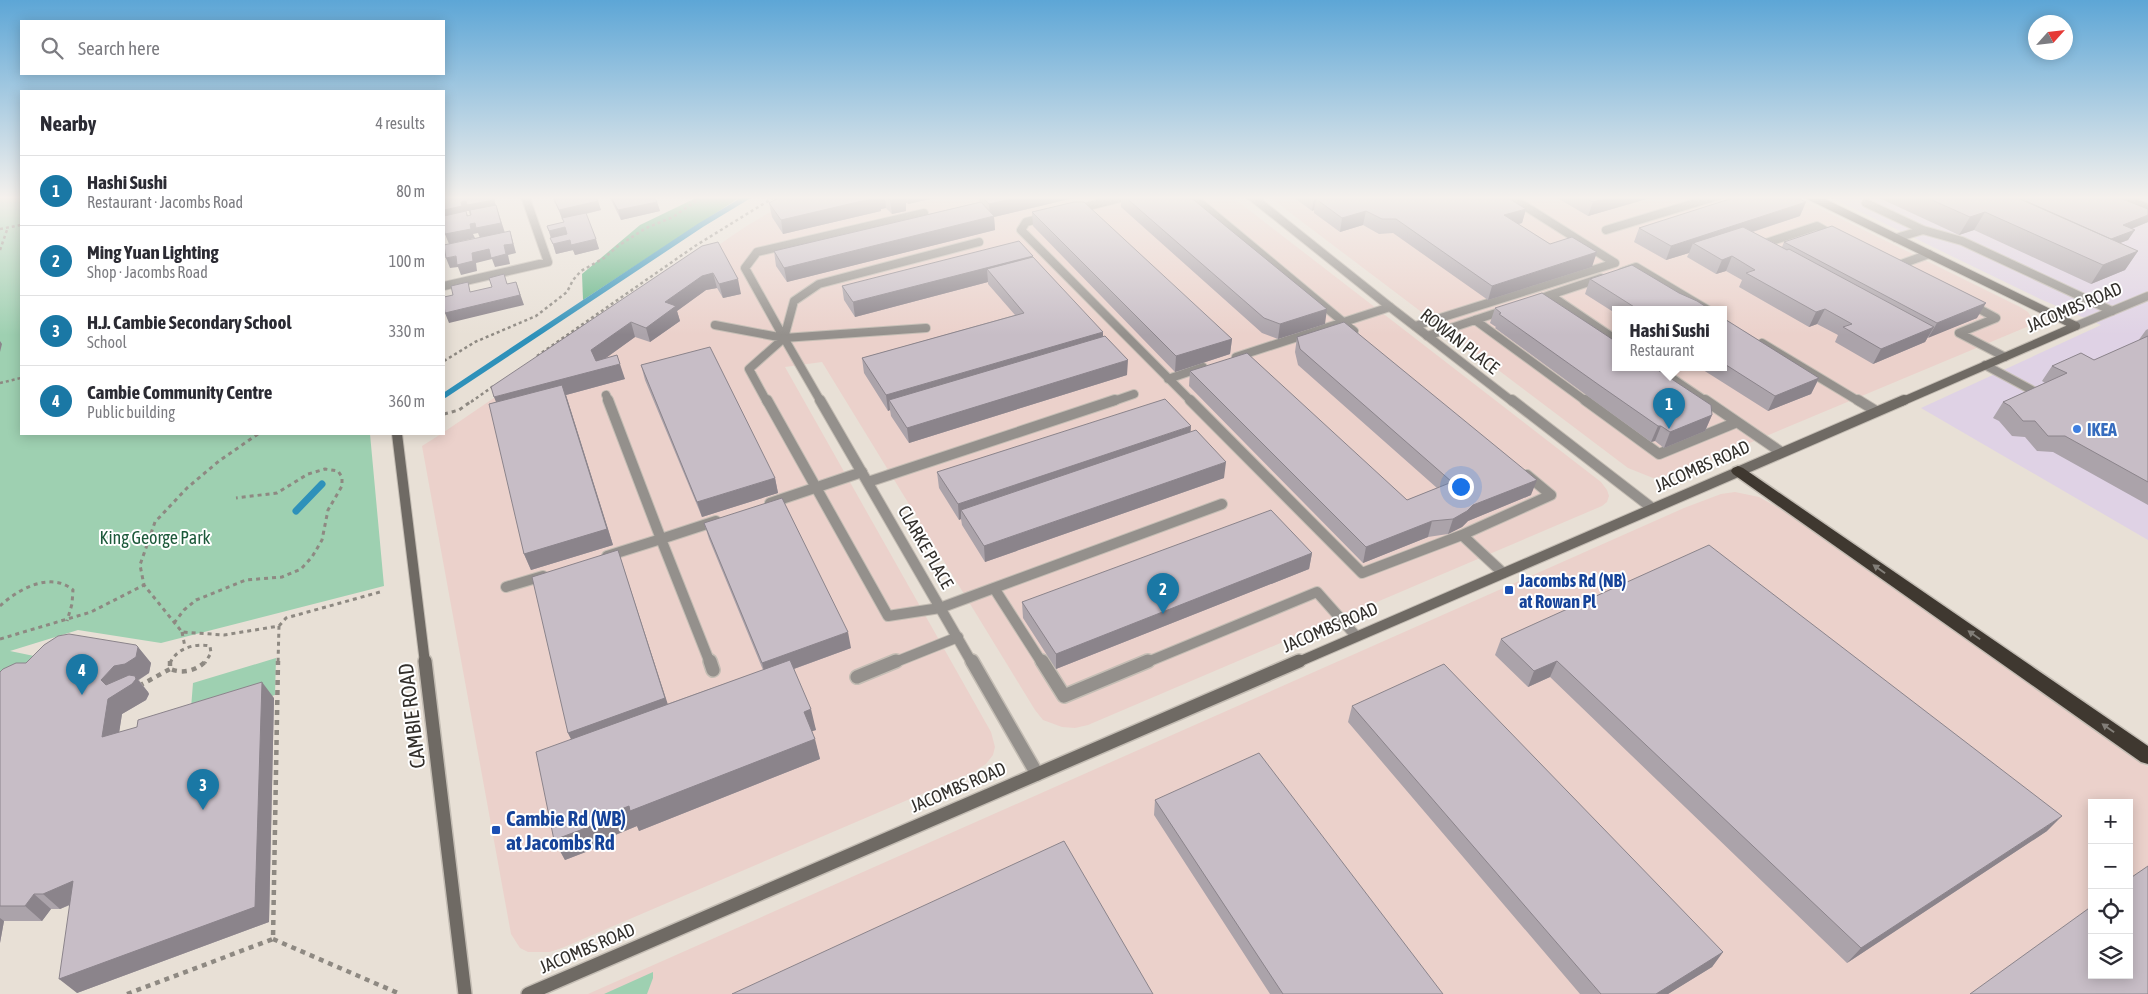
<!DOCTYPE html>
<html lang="en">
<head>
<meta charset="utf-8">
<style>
	body { margin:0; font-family:"Asap Condensed",sans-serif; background:#f7f7f7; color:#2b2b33 }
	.controls { position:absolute; right:15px; bottom:15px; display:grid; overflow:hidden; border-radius:0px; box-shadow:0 2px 12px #0003 }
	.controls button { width:45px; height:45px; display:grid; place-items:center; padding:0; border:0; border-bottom:1px solid #e1e1e2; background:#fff; color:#2b2b33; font:25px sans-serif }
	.compass { position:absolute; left:2028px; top:15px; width:45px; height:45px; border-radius:50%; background:#fff; box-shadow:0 2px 12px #0003; rotate:63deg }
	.you { position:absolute; left:1460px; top:486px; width:18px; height:18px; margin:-12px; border:4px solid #fff; border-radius:50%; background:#1a73e8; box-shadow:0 0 0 8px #1a73e833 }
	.badge { display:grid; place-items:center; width:32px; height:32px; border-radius:50%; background:#1a78a5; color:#fff; font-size:16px; font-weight:700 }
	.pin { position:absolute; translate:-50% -41px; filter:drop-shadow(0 1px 2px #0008) }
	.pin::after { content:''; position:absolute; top:26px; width:18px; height:15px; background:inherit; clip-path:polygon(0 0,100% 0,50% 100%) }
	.popup { position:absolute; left:1612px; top:306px; width:115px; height:65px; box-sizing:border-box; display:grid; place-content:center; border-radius:0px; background:#fff; filter:drop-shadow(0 1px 4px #0005); font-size:16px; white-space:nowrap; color:#7c7c81 }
	.popup b { font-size:19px; color:#2b2b33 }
	.popup::after { content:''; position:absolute; left:50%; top:100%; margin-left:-10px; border:10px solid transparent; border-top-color:#fff }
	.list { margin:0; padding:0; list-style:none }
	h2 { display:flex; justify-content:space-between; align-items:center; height:65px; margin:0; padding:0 20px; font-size:21px }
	h2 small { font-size:16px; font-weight:400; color:#7c7c81 }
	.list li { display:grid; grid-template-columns:32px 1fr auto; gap:15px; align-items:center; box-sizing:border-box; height:70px; padding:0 20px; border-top:1px solid #e1e1e2 }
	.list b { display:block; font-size:19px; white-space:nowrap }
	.list p { margin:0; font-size:16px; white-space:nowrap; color:#7c7c81 }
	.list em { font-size:16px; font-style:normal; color:#7c7c81 }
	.icon { flex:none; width:28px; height:28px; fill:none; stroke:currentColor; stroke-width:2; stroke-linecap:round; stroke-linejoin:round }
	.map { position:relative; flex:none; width:2148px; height:994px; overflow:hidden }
	.search { position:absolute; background:#fff; box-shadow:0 2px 12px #0003; left:20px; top:20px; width:425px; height:55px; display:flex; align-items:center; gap:12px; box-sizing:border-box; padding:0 18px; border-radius:0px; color:#7c7c81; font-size:19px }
	.panel { position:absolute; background:#fff; box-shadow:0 2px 12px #0003; left:20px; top:90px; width:425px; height:345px; border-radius:0px }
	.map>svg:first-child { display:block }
	.commercial { fill:#dfd2e5 }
	.industrial { fill:#ebd1cb; fill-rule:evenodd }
	.green { fill:#9ed0b1 }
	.forest { fill:#63b586 }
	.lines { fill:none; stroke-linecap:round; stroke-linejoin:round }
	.stream-far1 { stroke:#2e91ba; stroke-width:5.5 }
	.stream { stroke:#2e91ba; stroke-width:7 }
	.lane-far2-casing { stroke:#c4bdb4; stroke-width:10 }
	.lane-far1-casing { stroke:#c4bdb4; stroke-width:12 }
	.lane-casing { stroke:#c4bdb4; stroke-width:16 }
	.street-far2-casing { stroke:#c4bdb4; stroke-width:10 }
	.street-far1-casing { stroke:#c4bdb4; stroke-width:12 }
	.street-casing { stroke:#c4bdb4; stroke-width:16 }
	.secondary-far2-casing { stroke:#c4bdb4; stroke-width:10 }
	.secondary-far1-casing { stroke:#c4bdb4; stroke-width:12 }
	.secondary-casing { stroke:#c4bdb4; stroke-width:16 }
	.highway-casing { stroke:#c4bdb4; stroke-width:3 }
	.path-far2 { stroke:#8e8982; stroke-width:2.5; stroke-dasharray:3 3; stroke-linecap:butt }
	.path-far1 { stroke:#8e8982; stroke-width:3; stroke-dasharray:4 4; stroke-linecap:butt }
	.path { stroke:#8e8982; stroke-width:4.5; stroke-dasharray:5 5; stroke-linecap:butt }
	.lane-far2 { stroke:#94908c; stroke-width:8 }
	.lane-far1 { stroke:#94908c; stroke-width:10 }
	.lane { stroke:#94908c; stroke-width:13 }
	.street-far2 { stroke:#94908c; stroke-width:8 }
	.street-far1 { stroke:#94908c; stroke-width:10 }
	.street { stroke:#94908c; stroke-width:13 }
	.secondary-far2 { stroke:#6f6a64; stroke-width:8 }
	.secondary-far1 { stroke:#6f6a64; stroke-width:10 }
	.secondary { stroke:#6f6a64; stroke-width:13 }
	.highway { fill:#3f3830; fill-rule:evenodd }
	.wall { fill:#aba3aa }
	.shaded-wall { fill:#8b848b }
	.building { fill:#c7bdc6; stroke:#8b848b }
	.oneway { fill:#827e78 }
	.shop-dot { fill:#3f7fe0; stroke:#fff; stroke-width:2 }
	.transit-dot { fill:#1a4fb4; stroke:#fff; stroke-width:2 }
	.labels { text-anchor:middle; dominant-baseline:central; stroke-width:4; stroke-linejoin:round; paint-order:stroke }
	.street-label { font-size:18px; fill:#322f2b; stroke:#fff }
	.shop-label { font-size:18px; font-weight:bold; fill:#366cbe; stroke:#fff; text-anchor:start }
	.park-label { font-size:18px; fill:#1c593a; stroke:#fff }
	.transit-label { font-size:18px; font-weight:bold; fill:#164399; stroke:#fff; text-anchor:start }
	.near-street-label { font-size:21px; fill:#322f2b; stroke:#fff }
	.near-transit-label { font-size:21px; font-weight:bold; fill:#164399; stroke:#fff; text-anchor:start }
</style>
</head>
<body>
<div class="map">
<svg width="2148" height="994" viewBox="0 0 2148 994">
	<rect width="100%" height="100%" fill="#e8e0d6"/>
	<path class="commercial" d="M1828 196H2148V540L1921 408 2101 325 2040 299Z"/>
	<path class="industrial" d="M797 196H1231L1601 482 1607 490 1609 496 1607 502 1602 506 1088 725 1075 728 1062 727 1043 720 1035 710 822 362 785 367 991 732 995 747 993 755 986 764 973 772 562 948 550 952H528L520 948 511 934 422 446 441 434H444V432L745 227Z
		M1268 196H1795L2020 307 2028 312 2033 320 2029 326 1673 475 1653 478 1628 468ZM1615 310H1723V368H1615Z
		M1735 492 1759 497 1779 508 2148 767V994H588L1684 508 1721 494ZM2092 803H2129V975H2092Z"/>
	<path class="green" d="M0 196H21V434H370L384 586 161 643 78 630 10 651 58 661 0 705Z
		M276 658 275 695 190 721 193 683Z
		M653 972V978L647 994H604Z"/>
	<path class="forest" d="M700 196H742L583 300 582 274 640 225Z"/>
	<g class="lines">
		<path class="stream-far1" d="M445 395 701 225 749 196"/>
		<path class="stream" d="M296 511 322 484"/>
		<defs>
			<path id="lane-far2" d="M1192 196 1354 331
				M2119 196 2148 208
				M1866 203 1923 230 1962 241 2112 311
				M1077 209 1128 196
				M1046 217 1026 222 1021 230 1192 402
				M1606 230 1718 196
				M1896 238 1923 230
				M1763 244 1817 226 1833 235
				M1893 265 1896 266 1929 254
				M1622 272 1636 267 1708 310
				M444 286 548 262 525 196
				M1550 295 1601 278
				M1536 300 1550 295 1615 339
				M1970 304 1996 318 1959 333 2005 357
				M1475 320 1587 402
				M715 325 784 338 926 328
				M1415 326 1615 263 1509 196
				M1427 336 1505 310
				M784 338 745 268 757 252 924 213
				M1762 343 1860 402
				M1236 357 1390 307
				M1985 365 2041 395
				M1657 368 1707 402
				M1168 379 1203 367
				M606 395 609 402
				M767 402 749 369 784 338 794 301 819 284 979 242
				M1111 402 1134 394"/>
			<path id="lane-far1" d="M608 400 661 539 716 521
				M767 400 888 616 940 608 994 588 1042 663
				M1190 400 1362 573 1462 535 1503 573
				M1585 400 1659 454 1737 422
				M1705 400 1781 452
				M1858 400 1876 411
				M868 482 1115 400
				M770 503 862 472
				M1462 535 1551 495 1527 475
				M607 556 661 539 710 663
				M506 587 543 576
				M994 588 1222 504
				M893 663 958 637
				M1145 663 1317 592 1356 636"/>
			<path id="lane" d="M710 661 713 670
				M1042 661 1064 696 1148 661
				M857 677 896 661"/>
			<path id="street-far2" d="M1251 196 1390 307 1513 402
				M2076 326 2148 296
				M784 338 821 402"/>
			<path id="street-far1" d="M820 400 972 663
				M1512 400 1652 508"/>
			<path id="street" d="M972 661 1037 774"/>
			<path id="secondary-far2" d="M1810 196 2076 326
				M1901 402 2076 326"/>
			<path id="secondary-far1" d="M397 434 425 663
				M1296 663 1904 400"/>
			<path id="secondary" d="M425 661 465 994
				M528 994 1299 661"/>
			<path id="highway" d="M1738 466 1743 468 2148 746V764L2141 762 1733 474 1731 471 1733 468Z"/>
		</defs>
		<use href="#lane-far2" class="lane-far2-casing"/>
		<use href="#lane-far1" class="lane-far1-casing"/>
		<use href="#lane" class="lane-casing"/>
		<use href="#street-far2" class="street-far2-casing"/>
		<use href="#street-far1" class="street-far1-casing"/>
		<use href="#street" class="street-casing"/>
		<use href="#secondary-far2" class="secondary-far2-casing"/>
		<use href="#secondary-far1" class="secondary-far1-casing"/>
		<use href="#secondary" class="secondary-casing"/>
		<use href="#highway" class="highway-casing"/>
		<path class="path-far2" d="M0 229 21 225
			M0 250 8 227
			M537 356 695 246 776 196
			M444 361 475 342 536 316 567 292 573 280 581 271 604 258 618 246 646 228 673 217 703 196
			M0 383 21 378
			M471 402 495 385"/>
		<path class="path-far1" d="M444 414 459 410 473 400
			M258 434 219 461 187 488 155 522 140 565 144 585 182 632 224 635 279 626 278 663
			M0 606C18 589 51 571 73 590L72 604 67 621
			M174 623 184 610 196 600 246 580 282 577 301 569 312 557 322 540 328 510 342 486V477L338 471 325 469 308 474 277 493 236 498
			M279 626 286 618 380 592
			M182 632 185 647
			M0 639 91 612 144 585
			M170 663C177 648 195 643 210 646L211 653 205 663"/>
		<path class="path" d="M170 661V669C183 674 196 671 206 661
			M139 686 170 669
			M273 939 400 994
			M127 994 273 939 278 661"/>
		<use href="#lane-far2" class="lane-far2"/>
		<use href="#lane-far1" class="lane-far1"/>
		<use href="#lane" class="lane"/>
		<use href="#street-far2" class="street-far2"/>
		<use href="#street-far1" class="street-far1"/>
		<use href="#street" class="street"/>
		<use href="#secondary-far2" class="secondary-far2"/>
		<use href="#secondary-far1" class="secondary-far1"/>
		<use href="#secondary" class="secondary"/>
		<use href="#highway" class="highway"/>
	</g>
	<path class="wall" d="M552 196H595L601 210 586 214 599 249 575 255 573 250 556 254 547 226 564 222Z
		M609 196H654L657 202 660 211 621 220Z
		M782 196H944L908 204 907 203H906V211L892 214 886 208 881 209V211L783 234 772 217 769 203Z
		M979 196H1082L994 217 995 230 787 282 776 266 774 251 980 202Z
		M1121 196H1189L1325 324 1278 339 1262 333 1121 207Z
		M1292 196H1474L1479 199 1526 209 1522 223 1518 224 1550 244 1592 267 1488 300 1393 233 1379 234 1363 225 1340 232 1314 213V210L1312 211Z
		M1554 196H1657L1588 216Z
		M1875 196H2013L2017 197 2148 222 2132 229 2128 240 2120 243 2138 251 2125 270 2091 284 1974 230 1959 235Z
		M1032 212 1232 339 1230 354 1175 372 1033 226Z
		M1800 216 1753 232 1782 247 1784 242 1977 318 1928 337 1925 342 1873 364 1835 342 1838 335 1817 324 1809 327 1739 287 1742 280 1726 271 1716 274 1687 257 1689 253 1666 260 1634 242 1639 228Z
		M702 246 741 294 723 298 717 288 706 290 677 311 680 321 650 342 635 337 606 358 625 379 566 395 613 545 531 570 524 554 496 402Z
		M1033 256V257L1103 337 1127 375 909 443 891 416 890 410 888 411 864 373 862 358 1015 315 988 284V282L855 317 844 300 842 286Z
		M1590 279 1679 293 1711 310H1615V313L1585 294Z
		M1495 308 1712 415 1705 431 1664 448 1655 441 1651 442 1593 400 1495 328 1496 327 1490 323Z
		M1723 318 1819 378 1811 394 1768 411 1700 368H1723Z
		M2148 329V505L2053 452 2037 451 2025 437 2012 436 1999 421 1993 418 2003 402 2045 383 2042 381 2052 366 2094 360 2138 341 2146 330Z
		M1297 337 1531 495 1468 521 1462 527 1448 534 1428 537 1363 563 1189 386 1190 371 1407 500 1437 488 1298 365 1295 352Z
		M641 365 775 478 778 493 702 517 645 380Z
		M1191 432 1224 478 985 562 962 525 961 519 959 520 939 488 937 472Z
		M704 523 851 648 794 669 816 730 812 731 820 759 639 831 637 826 608 838 609 843 565 860 554 840 571 739 568 733 623 566 667 704 763 670 709 539Z
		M1312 553 1309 569 1056 669 1023 618 1022 602Z
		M1501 639 2047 831 1847 963 1550 677 1528 687 1495 655Z
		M138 647 151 663 149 673 139 680 148 692 149 694 146 700 122 714 119 732 274 698 269 922 77 993 70 905 60 909H51L42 921H4L0 943V672L26 663Z
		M1352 706 1723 952 1712 967 1668 994H1580L1348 722Z
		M1155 800 1443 994H1270L1154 815Z"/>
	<path class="shaded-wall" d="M493 196 497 209 470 215 469 211H465L444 220V210L461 202Z
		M561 196H566L569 204 554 199 556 207 553 197Z
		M616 196H624L612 199V197Z
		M878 196H885L886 208 881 209V211L783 234 781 220Z
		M900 196H906L907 203H906V211L892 214 890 200Z
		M907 196H944L908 204Z
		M1025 196H1082L994 217 995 230 787 282 784 268 990 217 989 204Z
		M1317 196H1367L1316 199 1314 210 1312 211 1314 197Z
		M1615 196H1657L1588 216 1593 202Z
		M598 201 601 210 562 219 559 210Z
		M657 202 660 211 621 220 618 210Z
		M1806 202 1800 216 1703 248 1693 243 1689 253 1666 260 1671 246Z
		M496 205 505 233 480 238 478 233 473 234 475 238 449 244 445 234 467 216 466 211 470 221Z
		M1526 209 1522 223 1500 229 1504 215Z
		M1366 211 1363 225 1340 232 1342 218Z
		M1985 212 1974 230 1959 235 1970 217Z
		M2148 215V222L2116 235 2123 225Z
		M565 227 568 237 552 241 549 231Z
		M2135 230 2128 240 2099 251 2106 241Z
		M510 231 516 253 508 255 510 264 495 267 492 259 476 263 477 271 461 275 458 267 450 268 446 258 472 253Z
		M596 239 599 249 575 255 571 245Z
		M570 240 573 250 556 254 553 244Z
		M2138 251 2125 270 2091 284 2103 265Z
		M1597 252 1592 267 1488 300 1492 286Z
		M1033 256V270L987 269 988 282 855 317 853 302Z
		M1732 256 1726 271 1716 274 1722 260Z
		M713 273 717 288 706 290 677 311 680 321 650 342 646 328 665 302 702 276Z
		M738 279 741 294 723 298 719 284Z
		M516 282 524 305 449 323 445 313Z
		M1986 303 1977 318 1928 338 1937 323Z
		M1327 309 1325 324 1278 339 1280 324Z
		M1825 309 1817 324 1809 327 1816 312Z
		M631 322 635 337 596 365 591 350Z
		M1934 327 1925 342 1873 364 1881 349Z
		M1103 332V347L889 400 890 410 888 411 886 395Z
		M1232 339 1230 354 1175 372 1176 356Z
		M0 341 2 344 0 352Z
		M1128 360 1127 375 909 443 907 428Z
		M620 364 625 379 566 395 613 545 531 570 524 554 500 412 494 397Z
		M1819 378 1811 394 1768 411 1775 396Z
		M1712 415 1705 431 1664 448 1670 432Z
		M1191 426 1190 442 961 510V519L959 520 958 504Z
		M1658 426H1661L1655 441 1651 442Z
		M1226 462 1224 478 985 562 984 546Z
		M775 478 778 493 702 517 697 502Z
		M1537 480 1531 495 1468 521 1462 527 1448 534 1453 519 1473 505Z
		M1432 521 1428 537 1363 563 1366 547Z
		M618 550 623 566 671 714 576 749 568 733Z
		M1312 553 1309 569 1056 669V654Z
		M848 632 851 648 766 679 762 663Z
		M138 647 151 663 149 673 138 680 148 692 149 694 146 700 122 714 116 753 102 737 101 680 114 666Z
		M1557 661 1550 677 1528 687 1534 671Z
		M262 682 274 698 269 922 77 993 59 979Z
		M811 709 816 730 809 732 804 712Z
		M815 739 820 759 639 831 637 826 608 838 609 843 565 860 554 840 598 818 629 806Z
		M2062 816 2047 831 1847 963 1861 948Z
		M73 881 89 896 60 909 43 894Z
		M34 894 51 909 42 921 25 906Z
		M0 918 4 921 0 943Z
		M1723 952 1712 967 1668 994H1656Z"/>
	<path class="building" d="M444 196H493L494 200 467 205 466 201 461 202 462 206 444 210Z
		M566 196H595L598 201 559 210 554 199 566 197Z
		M625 196H654L657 202 618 210 612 199Z
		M782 196H878L879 197 781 220 769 203Z
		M886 196H904L905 197 890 200Z
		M981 196H1025L989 204Z
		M1124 196H1189L1327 309 1280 324 1264 318Z
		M1327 196H1474L1479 199 1492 196H1505L1526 209 1504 215 1550 244 1572 237 1597 252 1492 286 1396 219H1382L1366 211 1342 218 1316 199Z
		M1582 196H1615L1593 202Z
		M1739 196H1793L1806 202 1671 246 1639 228Z
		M1923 196H2013L2138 251 2103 265 1985 212 1970 217Z
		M2021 196H2115L2148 209V215L2123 225 2135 230 2111 239 2017 197Z
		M981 202 994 216 784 268 774 251Z
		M1074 202H1084L1232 339 1176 356 1032 212Z
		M496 205 501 223 476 228 475 223 470 224 471 229 445 234 444 228V216L466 211 467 216 471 215 470 210Z
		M586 213 596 239 571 245 570 240 553 244 550 238 567 234 565 227 549 231 547 226 564 222 562 218Z
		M1832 226 1986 303 1937 323 1784 242Z
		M1743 227 1787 250 1789 249 1934 327 1881 349 1843 327 1852 324 1825 309 1816 312 1746 273 1755 270 1732 256 1722 260 1693 243Z
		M510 231 513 244 504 245 506 254 491 258 489 249 472 253 473 261 457 265 456 256 446 258 444 245Z
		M1019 241 1033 256 853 302 842 286Z
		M718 242 738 279 719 284 713 273 702 276 665 302 676 306 646 328 631 322 591 350 596 361 617 355 620 364 494 397 491 387 702 246Z
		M1033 257 1103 332 886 395 862 358 1024 313 987 269Z
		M1632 265 1679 293 1697 301 1711 310H1639L1590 279Z
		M504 274 507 284 516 282 520 295 445 313 444 305V297L453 295 451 286 468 282 470 292 492 287 489 278Z
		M1542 293 1615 341V368H1655L1711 405 1712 415 1670 432 1661 426H1658L1599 385 1499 314 1501 313 1495 308Z
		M1723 318 1819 378 1775 396 1723 363Z
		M1344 322 1537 480 1473 505 1467 511 1453 519 1432 521 1366 547 1190 371 1247 353 1407 500 1452 482 1300 349 1297 337Z
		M1105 336 1128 360 907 428 889 400Z
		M2148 336V482L2065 436H2048L2035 421H2023L2010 406 2003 402 2067 373 2052 366 2081 353 2094 360Z
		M710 347 775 478 697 502 641 365Z
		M562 385 607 529 524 554 489 404Z
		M1165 399 1191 426 958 504 937 472Z
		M1196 430 1226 462 984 546 961 510Z
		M782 498 848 632 762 663 704 523Z
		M1271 510 1312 553 1056 654 1022 602Z
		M1709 545 2062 816 1861 948 1557 661 1534 671 1501 639Z
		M618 550 665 698 568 733 532 577Z
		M69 634 136 645 138 647 136 657 125 664 114 666 101 680 106 685 129 675 135 676 136 679 132 684 108 699 102 737 137 727 138 720 262 682 255 907 59 979 73 881 43 894H34L25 906H0V672L3 669 16 663H26L44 645 58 636Z
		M790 660 811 709 804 712 815 739 630 811 629 806 598 818 599 823 554 840 536 752Z
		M1444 664 1723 952 1656 994H1601L1352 706Z
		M1259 753 1443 994H1283L1155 800Z
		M1064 841 1153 994H732Z
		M2148 866V994H1970L2092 906V975H2129V879Z"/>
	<defs><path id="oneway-solid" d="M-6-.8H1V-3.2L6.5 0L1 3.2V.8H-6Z" transform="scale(1.25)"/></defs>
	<g class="oneway">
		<use href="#oneway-solid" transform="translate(1879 569) rotate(-145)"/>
		<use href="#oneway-solid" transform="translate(1974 635) rotate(-145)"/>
		<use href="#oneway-solid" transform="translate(2108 728) rotate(-145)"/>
	</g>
	<linearGradient id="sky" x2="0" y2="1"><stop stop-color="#5da6d6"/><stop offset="0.59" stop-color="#f5f1ed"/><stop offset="1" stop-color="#f5f1ed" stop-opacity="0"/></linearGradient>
	<rect width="2148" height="335" fill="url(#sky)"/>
	<circle class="shop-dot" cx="2077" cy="429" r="5"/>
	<g class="transit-dot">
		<rect x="1504" y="585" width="10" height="10" rx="2.5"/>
		<rect x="491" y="825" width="10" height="10" rx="2.5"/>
	</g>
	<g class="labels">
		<g class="street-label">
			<text transform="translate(2074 307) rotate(-23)">JACOMBS ROAD</text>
			<text transform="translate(1460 341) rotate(38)">ROWAN PLACE</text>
			<text transform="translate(1702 466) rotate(-24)">JACOMBS ROAD</text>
			<text transform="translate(926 547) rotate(60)">CLARKE PLACE</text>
			<text transform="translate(1330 627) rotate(-23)">JACOMBS ROAD</text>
			<text transform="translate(958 787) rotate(-23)">JACOMBS ROAD</text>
			<text transform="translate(587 948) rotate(-23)">JACOMBS ROAD</text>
		</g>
		<g class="shop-label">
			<text x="2087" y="429">IKEA</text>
		</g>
		<g class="park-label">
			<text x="155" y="537">King George Park</text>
		</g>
		<g class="transit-label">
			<text x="1519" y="580">Jacombs Rd (NB)<tspan x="1519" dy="21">at Rowan Pl</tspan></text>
		</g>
		<g class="near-street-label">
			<text transform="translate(411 716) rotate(-97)">CAMBIE ROAD</text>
		</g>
		<g class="near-transit-label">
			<text x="506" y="818">Cambie Rd (WB)<tspan x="506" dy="24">at Jacombs Rd</tspan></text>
		</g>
	</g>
</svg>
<div class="controls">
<button>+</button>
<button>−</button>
<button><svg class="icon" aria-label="locate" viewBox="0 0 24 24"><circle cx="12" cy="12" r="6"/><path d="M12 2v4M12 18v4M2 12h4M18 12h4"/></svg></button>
<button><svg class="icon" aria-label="layers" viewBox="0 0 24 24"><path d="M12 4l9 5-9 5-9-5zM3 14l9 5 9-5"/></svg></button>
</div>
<svg class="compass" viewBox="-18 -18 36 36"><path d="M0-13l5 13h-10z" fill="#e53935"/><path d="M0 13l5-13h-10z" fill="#7c7c81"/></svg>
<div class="you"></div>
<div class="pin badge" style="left:1669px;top:429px">1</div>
<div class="popup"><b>Hashi Sushi</b>Restaurant</div>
<div class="pin badge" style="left:1163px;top:614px">2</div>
<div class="pin badge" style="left:203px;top:810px">3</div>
<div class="pin badge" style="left:82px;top:695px">4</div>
<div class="search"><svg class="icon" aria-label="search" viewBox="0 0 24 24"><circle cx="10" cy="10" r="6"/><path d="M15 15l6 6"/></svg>Search here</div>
<section class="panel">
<h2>Nearby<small>4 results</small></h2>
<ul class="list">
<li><span class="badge">1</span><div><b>Hashi Sushi</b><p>Restaurant · Jacombs Road</p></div><em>80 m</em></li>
<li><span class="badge">2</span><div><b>Ming Yuan Lighting</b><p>Shop · Jacombs Road</p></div><em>100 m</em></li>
<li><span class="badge">3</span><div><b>H.J. Cambie Secondary School</b><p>School</p></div><em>330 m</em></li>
<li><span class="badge">4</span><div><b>Cambie Community Centre</b><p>Public building</p></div><em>360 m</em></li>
</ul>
</section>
</div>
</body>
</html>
